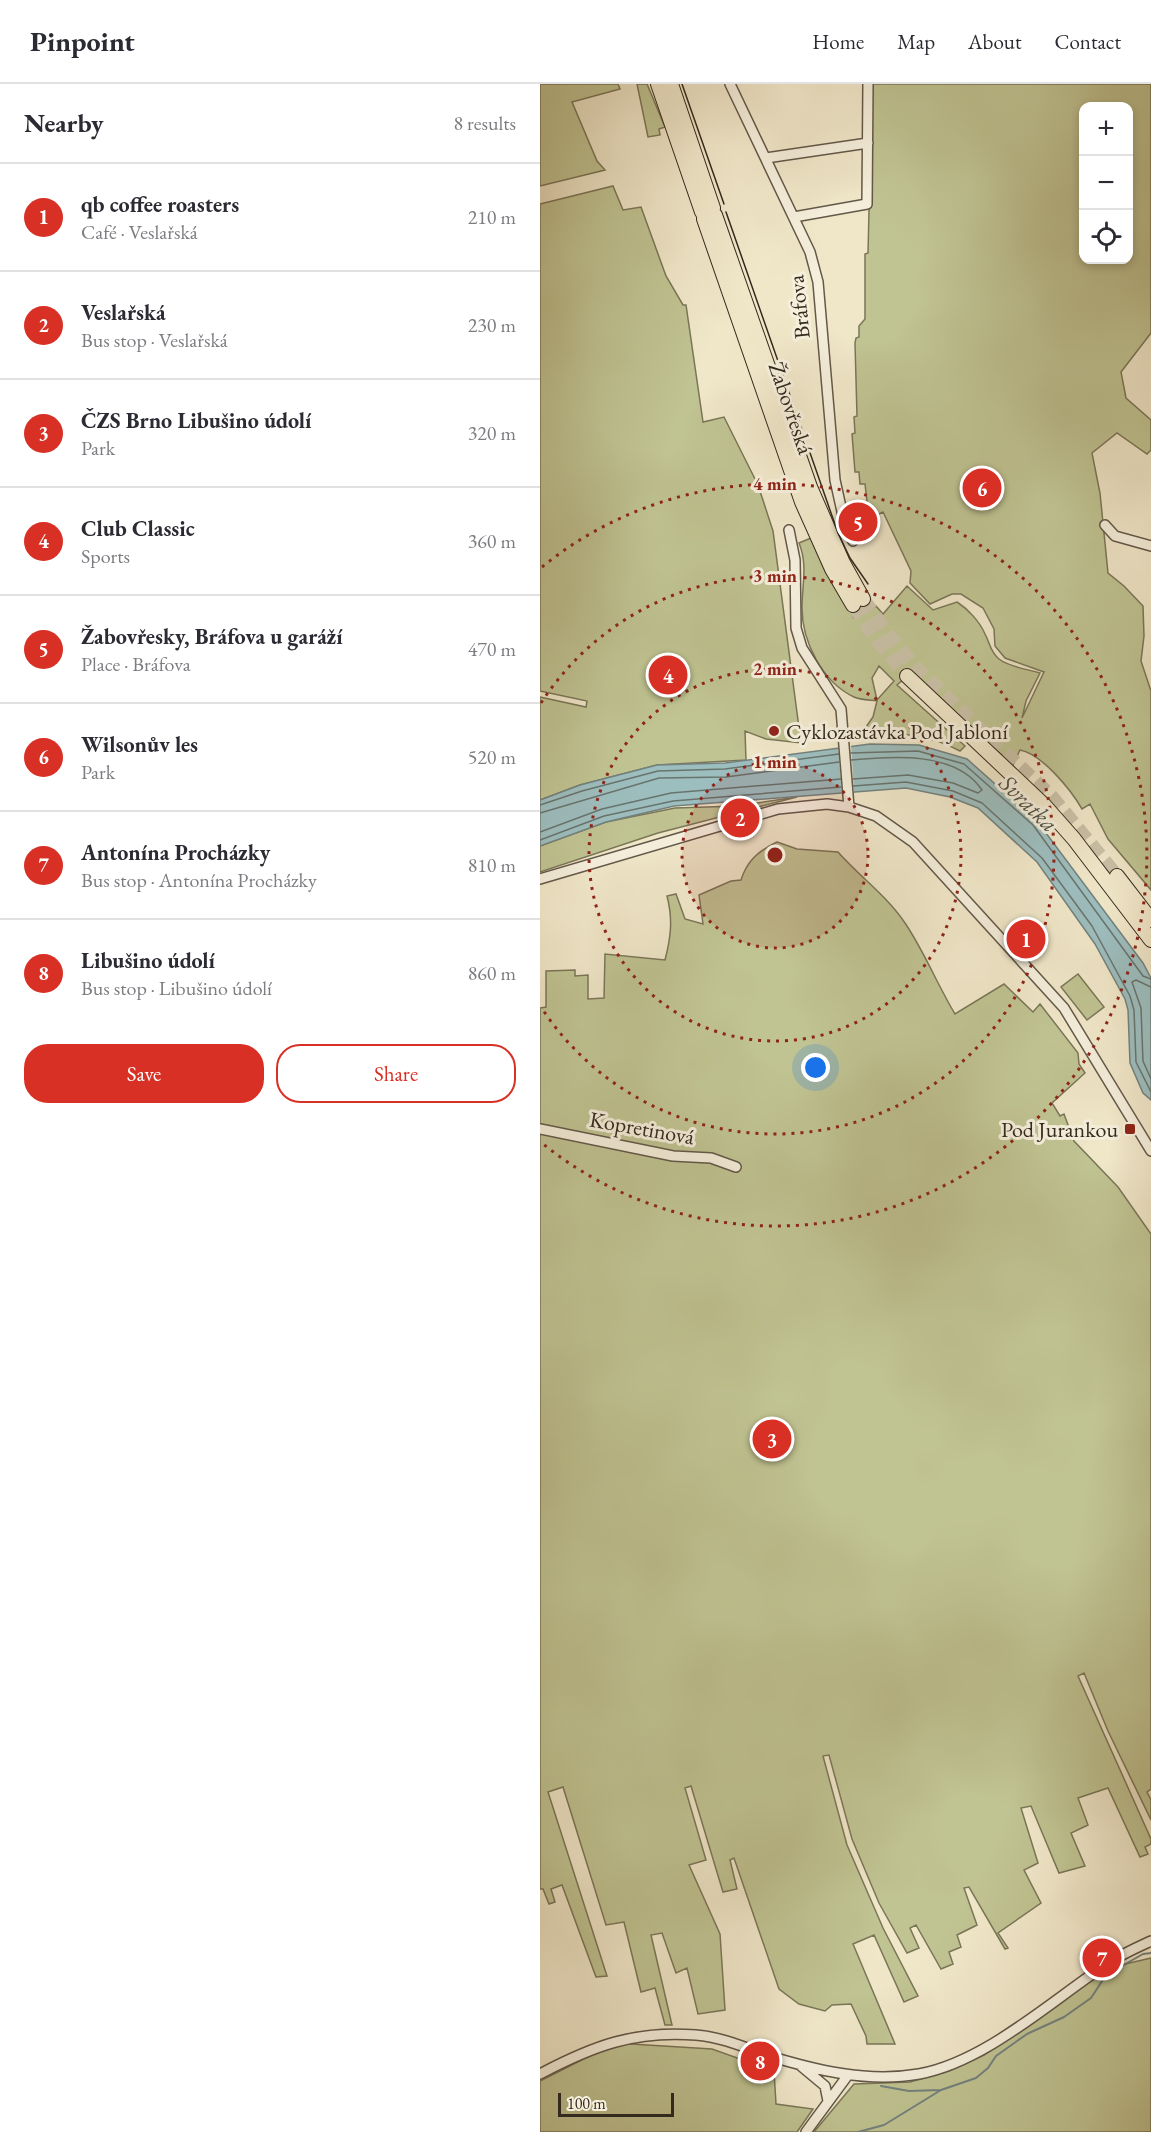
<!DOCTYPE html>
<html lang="en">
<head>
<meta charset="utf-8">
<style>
	body { margin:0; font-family:"EB Garamond",serif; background:#f2f2f3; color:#2b2b33 }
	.controls { position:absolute; right:18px; top:18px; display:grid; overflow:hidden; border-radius:12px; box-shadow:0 3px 9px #0003 }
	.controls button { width:54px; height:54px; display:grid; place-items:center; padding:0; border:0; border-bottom:2px solid #e1e1e2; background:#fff; color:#2b2b33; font:30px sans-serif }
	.scale { position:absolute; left:18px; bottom:15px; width:116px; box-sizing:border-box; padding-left:6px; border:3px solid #34291e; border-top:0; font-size:16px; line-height:21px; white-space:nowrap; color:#34291e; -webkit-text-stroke:4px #f5efdc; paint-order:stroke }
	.you { position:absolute; left:276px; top:984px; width:21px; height:21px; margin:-15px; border:4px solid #fff; border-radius:50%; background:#1a73e8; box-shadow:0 0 0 9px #1a73e833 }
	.badge { display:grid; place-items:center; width:39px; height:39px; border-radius:50%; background:#d93025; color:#fff; font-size:20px; font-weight:700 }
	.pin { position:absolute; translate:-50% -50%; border:3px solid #fff; box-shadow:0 2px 6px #0006 }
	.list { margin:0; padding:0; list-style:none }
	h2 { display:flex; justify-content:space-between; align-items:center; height:78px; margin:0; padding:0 24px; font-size:26px }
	h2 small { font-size:20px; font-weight:400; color:#7c7c81 }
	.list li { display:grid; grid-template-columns:39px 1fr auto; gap:18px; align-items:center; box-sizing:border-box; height:108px; padding:0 24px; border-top:2px solid #e1e1e2 }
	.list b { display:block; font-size:22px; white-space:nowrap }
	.list p { margin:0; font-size:20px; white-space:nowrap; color:#7c7c81 }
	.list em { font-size:20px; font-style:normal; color:#7c7c81 }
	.actions { display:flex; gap:12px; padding:18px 24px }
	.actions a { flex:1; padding:14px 0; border:2px solid #d93025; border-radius:24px; text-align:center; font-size:21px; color:#d93025 }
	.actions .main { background:#d93025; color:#fff }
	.icon { flex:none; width:33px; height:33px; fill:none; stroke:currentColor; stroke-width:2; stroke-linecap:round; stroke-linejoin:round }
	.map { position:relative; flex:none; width:611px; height:2048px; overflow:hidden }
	header { display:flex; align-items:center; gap:36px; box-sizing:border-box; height:84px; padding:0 30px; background:#fff; border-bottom:2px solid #e1e1e2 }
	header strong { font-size:28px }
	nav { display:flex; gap:33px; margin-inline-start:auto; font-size:21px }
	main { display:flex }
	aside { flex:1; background:#fff }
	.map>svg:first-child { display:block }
	.green { fill:#c0c392; stroke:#7a7658; stroke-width:1.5; fill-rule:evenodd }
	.water { fill:#9dbebf; stroke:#73827f; stroke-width:1.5 }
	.pier { fill:#f0e7c9 }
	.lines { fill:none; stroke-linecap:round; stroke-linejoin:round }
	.shore { stroke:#68746e; stroke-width:1.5 }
	.stream { stroke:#73827f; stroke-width:2 }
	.highway-tunnel { stroke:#cac1a7; stroke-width:14; stroke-dasharray:14 7; stroke-linecap:butt }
	.minor-casing { stroke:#635849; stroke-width:12 }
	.highway-casing { stroke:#34291e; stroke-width:16 }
	.minor { stroke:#f5efdc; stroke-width:9 }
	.highway { stroke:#f0e7c9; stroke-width:14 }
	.tram { stroke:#34291e; stroke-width:1.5 }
	.ring { fill:none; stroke:#8f2418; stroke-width:3; stroke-dasharray:3 6 }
	.poi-dot { fill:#8f2418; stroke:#f5efdc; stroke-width:2 }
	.labels { text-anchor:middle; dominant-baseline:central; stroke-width:6; stroke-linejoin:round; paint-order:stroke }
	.street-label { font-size:22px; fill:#34291e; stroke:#f5efdc }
	.poi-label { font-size:22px; fill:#34291e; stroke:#f5efdc; text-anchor:start }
	.water-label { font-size:24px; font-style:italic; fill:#4e4e46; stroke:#f5efdc }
	.centre { fill:#8f2418; stroke:#f5efdc; stroke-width:3 }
	.ring-label { font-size:18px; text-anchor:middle; font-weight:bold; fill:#8f2418; stroke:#f5efdc; stroke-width:6; stroke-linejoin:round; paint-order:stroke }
</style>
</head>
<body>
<header>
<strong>Pinpoint</strong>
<nav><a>Home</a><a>Map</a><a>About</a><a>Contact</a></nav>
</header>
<main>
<aside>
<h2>Nearby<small>8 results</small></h2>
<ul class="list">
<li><span class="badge">1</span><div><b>qb coffee roasters</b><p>Café · Veslařská</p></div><em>210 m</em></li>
<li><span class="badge">2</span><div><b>Veslařská</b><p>Bus stop · Veslařská</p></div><em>230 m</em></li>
<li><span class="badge">3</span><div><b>ČZS Brno Libušino údolí</b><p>Park</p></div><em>320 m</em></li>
<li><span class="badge">4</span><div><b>Club Classic</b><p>Sports</p></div><em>360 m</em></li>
<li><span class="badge">5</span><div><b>Žabovřesky, Bráfova u garáží</b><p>Place · Bráfova</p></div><em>470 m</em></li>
<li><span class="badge">6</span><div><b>Wilsonův les</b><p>Park</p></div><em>520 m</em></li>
<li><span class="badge">7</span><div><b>Antonína Procházky</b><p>Bus stop · Antonína Procházky</p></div><em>810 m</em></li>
<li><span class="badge">8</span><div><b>Libušino údolí</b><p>Bus stop · Libušino údolí</p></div><em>860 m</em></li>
</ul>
<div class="actions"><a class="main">Save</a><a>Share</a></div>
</aside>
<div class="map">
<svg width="611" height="2048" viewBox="0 0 611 2048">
	<rect width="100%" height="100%" fill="#f0e7c9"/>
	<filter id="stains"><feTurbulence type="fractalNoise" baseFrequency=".00333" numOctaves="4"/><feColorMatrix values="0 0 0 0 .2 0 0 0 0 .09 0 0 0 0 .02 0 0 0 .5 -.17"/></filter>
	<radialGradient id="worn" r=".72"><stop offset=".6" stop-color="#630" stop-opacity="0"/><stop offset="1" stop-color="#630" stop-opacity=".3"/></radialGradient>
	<path class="green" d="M0 0H78L80 5 32 18 57 77 65 86 0 102Z
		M97 0H107L125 43 119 45 120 51 108 53Z
		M332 0H611V249L581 288 586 314 611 336V366L607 370 577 349 552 369 560 409 568 489 584 502 603 522 604 552 601 577 611 607V806L568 755 550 720 542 725C531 706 502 670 480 666L473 681 407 623 373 587 357 601 425 662 420 667C389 650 355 648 321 650L333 633 337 617C330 616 320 616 314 613 282 598 262 557 262 524 262 501 268 481 259 459L271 454 314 534 336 522 343 530 367 502 393 526 417 518C428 525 440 538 445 550 450 559 450 568 459 575 469 583 487 585 500 589L486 617 482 634 504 588 465 574 455 562 454 545 443 524 421 510H412L390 520 370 499 371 487 343 428 329 435 325 400H320L319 388H315L312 350 315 349 314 333 317 332 315 259 316 254 319 253V242L325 235V170L328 169ZM544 22H588V176H544ZM339 582 354 597 337 616 332 594Z
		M73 102 83 126 101 123 126 192 143 221H146L163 338 184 333 218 401 233 447 261 659 226 655 205 647 206 676 117 681 40 701 0 716V613L46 623 47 617 0 607V120Z
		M257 713 118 749 0 788V762L66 738 135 724 198 722Z
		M237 758 257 765 298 768C320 793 346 811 365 839 384 867 397 900 415 930L464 900 493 928 500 920 538 969 539 980 545 989 512 1019 520 1032 524 1030 534 1057 578 1103 611 1150V1705L607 1708 611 1716V1736L568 1647 544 1589 538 1592 611 1755V1760L605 1763 608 1770 600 1773 568 1704 538 1714 548 1741 531 1749 545 1782 519 1789 491 1722 481 1724 498 1779 484 1786 501 1819 458 1849 468 1864 465 1865 429 1803 424 1804 437 1841 417 1851 421 1863 409 1868 413 1880 401 1885 376 1841 370 1844 379 1864 367 1869 339 1819 312 1755 289 1671 283 1672 307 1761 343 1844 378 1912 364 1918 334 1851 313 1860 355 1960H327L326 1952 311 1920 292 1921 285 1927 259 1920 239 1905 194 1774 190 1776 197 1805 183 1808 151 1702 145 1704 166 1776 149 1781 180 1850 185 1926 158 1930 147 1884 136 1889 122 1849 111 1851 132 1941H125L115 1904 101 1908 84 1838 66 1841 23 1703 8 1708 67 1892 56 1893 22 1801 11 1805 15 1818 9 1820 3 1805H0V924L6 923V887L35 886V892L48 891V915L64 914 65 870 125 876C131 853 133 835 127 812L136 810 145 835 163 840 159 811 191 797 201 796C207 777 218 767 237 758Z
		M538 890 564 923 547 936 521 903Z
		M611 1874V2048H274L314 2000 370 1998 409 1987 444 1971 568 1884Z
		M75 1959 172 1965 234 1987 236 2020 273 2025 257 2048H0V1997Z"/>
	<path class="water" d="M330 660 379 661 427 675 497 737 603 879 611 894V1016L603 1009 590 979 588 926 585 915 555 860 497 778 438 724 410 713 366 704 134 722 66 738 0 762V716L40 701 117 681 185 679Z"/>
	<path class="pier" d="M311 660 314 708 302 711 298 661Z"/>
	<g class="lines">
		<path class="shore" d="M311 669 378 667 424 680 493 741 603 892 611 895
			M311 676C352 672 416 667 442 706L438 709 413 699 368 691 313 695
			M313 702 366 698 413 707 442 719 502 774 552 842 590 912 594 926 596 978 611 1008
			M0 721 42 707 118 687 185 685 299 670
			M0 729 119 694 186 693 299 678
			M0 748 62 725 131 709 301 695
			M0 756 64 732 133 717 301 703
			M611 903 596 896 592 898 601 924 603 977 611 995"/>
		<path class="stream" d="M341 2002 369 2007 401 2006
			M318 2048 344 2041 401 2006 436 1994 448 1984 456 1972 487 1950 524 1933 551 1914 566 1891 603 1870 611 1869"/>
		<path class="highway-tunnel" d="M323 515 350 553 378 586 512 713 577 792
			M313 521 340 560 367 592"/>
		<defs>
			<path id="minor" d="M190 0 270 168 278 198 295 396 305 441 313 457
				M226 74 328 59
				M254 133 327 120 328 0
				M565 441 575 452 611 462
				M249 446 255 476 256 544 262 564 301 625 309 723
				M0 795 238 725 287 720 309 723 336 732 373 758 524 924 611 1067
				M0 1045 133 1072 171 1074 196 1083
				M261 1982 285 2002 288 2017
				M0 1990C53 1962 95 1946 156 1951 181 1953 204 1963 226 1971 275 1986 327 1999 379 1990 445 1978 511 1917 567 1880 580 1871 596 1864 611 1857
				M266 2048 308 1991"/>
			<path id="highway" d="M118 0 162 128
				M131 0 173 124
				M175 131 270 403 303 479 323 515
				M164 135 262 418 292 485 313 521
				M367 592 504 721 534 755 611 856
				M577 792 611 836"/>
		</defs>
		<use href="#minor" class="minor-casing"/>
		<use href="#highway" class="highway-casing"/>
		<use href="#minor" class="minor"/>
		<use href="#highway" class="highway"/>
		<path class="tram" d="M142 0 184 120
			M186 128 298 449 310 474 328 500"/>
	</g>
	<circle cx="235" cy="771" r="93" fill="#8f2418" fill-opacity=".12"/>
	<g class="ring">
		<circle cx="235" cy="771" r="93"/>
		<circle cx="235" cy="771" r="186"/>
		<path d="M1 619A279 279 0 1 1 1 923"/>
		<path d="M2 483A371 371 0 1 1 2 1059"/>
	</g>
	<g class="poi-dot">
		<circle cx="234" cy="647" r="6"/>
		<rect x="584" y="1039" width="12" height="12" rx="3"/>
	</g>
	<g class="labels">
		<g class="street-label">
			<text transform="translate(259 223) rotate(-96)">Bráfova</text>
			<text transform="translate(251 324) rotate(71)">Žabovřeská</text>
			<text transform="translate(102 1044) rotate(10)">Kopretinová</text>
		</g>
		<g class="poi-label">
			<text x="246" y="647">Cyklozastávka Pod Jabloní</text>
			<text x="578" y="1045" text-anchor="end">Pod Jurankou</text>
		</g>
		<g class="water-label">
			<text transform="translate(489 719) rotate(44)">Svratka</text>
		</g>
	</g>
	<circle cx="235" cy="771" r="9" class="centre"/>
	<g class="ring-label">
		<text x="235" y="406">4 min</text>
		<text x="235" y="498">3 min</text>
		<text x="235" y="591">2 min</text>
		<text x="235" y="684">1 min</text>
	</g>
	<rect width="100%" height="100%" filter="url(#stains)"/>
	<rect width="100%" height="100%" fill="url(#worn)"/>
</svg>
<div class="controls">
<button>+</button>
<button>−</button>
<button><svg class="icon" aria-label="locate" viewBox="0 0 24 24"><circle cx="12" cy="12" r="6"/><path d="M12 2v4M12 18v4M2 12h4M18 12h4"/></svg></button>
</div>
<div class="scale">100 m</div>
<div class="you"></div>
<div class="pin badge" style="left:486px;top:855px">1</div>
<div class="pin badge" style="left:200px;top:734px">2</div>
<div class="pin badge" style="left:232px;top:1355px">3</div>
<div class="pin badge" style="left:128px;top:591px">4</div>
<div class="pin badge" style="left:318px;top:438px">5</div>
<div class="pin badge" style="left:442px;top:404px">6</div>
<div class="pin badge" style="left:562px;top:1874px">7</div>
<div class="pin badge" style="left:220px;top:1977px">8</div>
</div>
</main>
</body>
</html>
